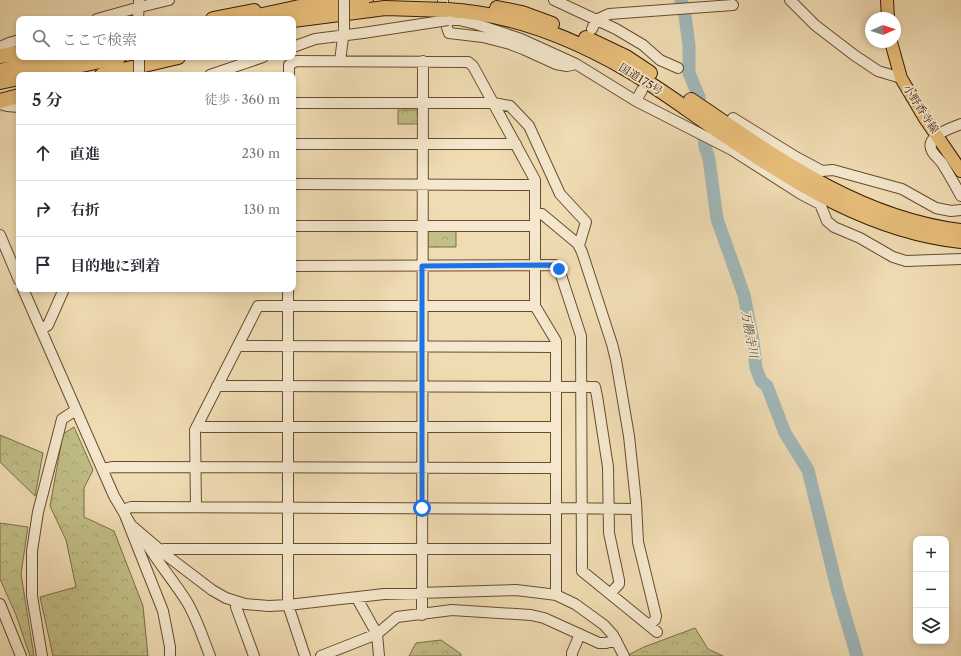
<!DOCTYPE html>
<html lang="ja">
<head>
<meta charset="utf-8">
<style>
	body { margin:0; font-family:"Libre Caslon Text","Noto Serif JP",serif; background:#f7f7f7; color:#2b2b33 }
	.controls { position:absolute; right:12px; bottom:12px; display:grid; overflow:hidden; border-radius:8px; box-shadow:0 2px 6px #0003 }
	.controls button { width:36px; height:36px; display:grid; place-items:center; padding:0; border:0; border-bottom:1px solid #e1e1e2; background:#fff; color:#2b2b33; font:20px sans-serif }
	.compass { position:absolute; left:865px; top:12px; width:36px; height:36px; border-radius:50%; background:#fff; box-shadow:0 2px 6px #0003; rotate:87deg }
	.stop { position:absolute; width:12px; height:12px; margin:-9px; border:3px solid #1a73e8; border-radius:50%; background:#fff }
	.stop.end { background:#1a73e8; border-color:#fff; box-shadow:0 1px 4px #0008 }
	.list { margin:0; padding:0; list-style:none }
	h2 { display:flex; justify-content:space-between; align-items:center; height:52px; margin:0; padding:0 16px; font-size:17px }
	h2 small { font-size:13px; font-weight:400; color:#7c7c81 }
	.list li { display:grid; grid-template-columns:26px 1fr auto; gap:12px; align-items:center; box-sizing:border-box; height:56px; padding:0 16px; border-top:1px solid #e1e1e2 }
	.list b { display:block; font-size:15px; white-space:nowrap }
	.list em { font-size:13px; font-style:normal; color:#7c7c81 }
	.icon { flex:none; width:22px; height:22px; fill:none; stroke:currentColor; stroke-width:2; stroke-linecap:round; stroke-linejoin:round }
	.map { position:relative; flex:none; width:961px; height:656px; overflow:hidden }
	.search { position:absolute; background:#fff; box-shadow:0 2px 6px #0003; left:16px; top:16px; width:280px; height:44px; display:flex; align-items:center; gap:10px; box-sizing:border-box; padding:0 14px; border-radius:8px; color:#7c7c81; font-size:15px }
	.panel { position:absolute; background:#fff; box-shadow:0 2px 6px #0003; left:16px; top:72px; width:280px; height:220px; border-radius:8px }
	.map>svg:first-child { display:block }
	.forest { fill:url(#forest-crowns); stroke:#7e6d46 }
	.lines { fill:none; stroke-linecap:round; stroke-linejoin:round }
	.river { stroke:#a1b8ba; stroke-width:13 }
	.minor-casing { stroke:#684c30; stroke-width:12 }
	.major-casing { stroke:#3a1c04; stroke-width:14 }
	.highway-casing { stroke:#3a1c04; stroke-width:16 }
	.minor { stroke:#f5e8ce; stroke-width:10 }
	.major { stroke:#e8be7a; stroke-width:12 }
	.highway { stroke:#e8be7a; stroke-width:14 }
	.minor-bridge-casing { stroke:#684c30; stroke-width:12; stroke-linecap:butt }
	.highway-bridge-casing { stroke:#3a1c04; stroke-width:16; stroke-linecap:butt }
	.minor-bridge { stroke:#f5e8ce; stroke-width:10 }
	.highway-bridge { stroke:#e8be7a; stroke-width:14 }
	.route { stroke:#1a73e8; stroke-width:5 }
	.labels { text-anchor:middle; dominant-baseline:central; stroke-width:3.5; stroke-linejoin:round; paint-order:stroke }
	.street-label { font-size:11px; fill:#3a1c04; stroke:#f5e8ce }
	.water-label { font-size:12px; font-style:italic; fill:#594b3b; stroke:#f5e8ce }
</style>
</head>
<body>
<div class="map">
<svg width="961" height="656" viewBox="0 0 961 656">
	<defs>
		<pattern id="forest-crowns" width="20" height="18" patternUnits="userSpaceOnUse"><rect width="20" height="18" fill="#c1be87"/><path d="M2 6a3 3 0 1 1 6 0M12 15a3 3 0 1 1 6 0" fill="none" stroke="#a7a373"/></pattern>
	</defs>
	<rect width="100%" height="100%" fill="#f0dcb3"/>
	<filter id="stains"><feTurbulence type="fractalNoise" baseFrequency=".005" numOctaves="4"/><feColorMatrix values="0 0 0 0 .2 0 0 0 0 .09 0 0 0 0 .02 0 0 0 .5 -.17"/></filter>
	<radialGradient id="worn" r=".72"><stop offset=".6" stop-color="#630" stop-opacity="0"/><stop offset="1" stop-color="#630" stop-opacity=".3"/></radialGradient>
	<path class="forest" d="M398 110H417L418 124H398Z
		M425 230H456V247H425Z
		M74 427 93 470 84 488V517L114 531 143 606 148 656H53L40 597 76 587 66 540 50 506 63 434Z
		M0 435 43 453 35 496 0 462Z
		M0 523 28 527 21 574 34 656H30L16 615 0 579Z
		M695 628 708 649 723 656H626L644 647Z
		M441 640 461 654V656H409L416 643Z"/>
	<g class="lines">
		<path class="river" d="M681 0 685 16 689 45V73L699 97 705 147 709 159 717 219 744 295 753 341 756 368 761 381 767 386 785 433 808 470 838 592 857 656"/>
		<defs>
			<path id="minor" d="M443 0V16L449 33 483 37 510 44 523 49 556 64 567 66 576 64
				M554 0 616 29 643 45 660 60 678 68
				M790 0 815 25 854 55 878 71 901 78
				M97 19 140 7 169 0
				M138 19 139 1
				M448 20H459L476 24 521 39 576 64 636 101 732 150 801 194 820 204 827 221 834 227 860 238 893 257 906 261 961 259
				M592 29 596 20 609 14 733 5
				M0 47 9 43 19 40
				M293 47 315 39 363 33
				M340 61 344 30
				M210 75 263 57
				M289 75V65L296 61 468 62 473 66 535 180V306L556 341V595
				M636 101 642 90
				M293 103H494L510 106 529 126 560 194 586 222 580 242 578 244
				M0 104 7 106 19 107
				M733 118 796 157 822 171 833 170 902 189 936 208 951 211 961 210
				M961 124C952 128 924 136 932 151 934 155 939 159 942 163 949 174 955 185 961 196
				M293 144H516
				M293 184 535 185
				M535 212 542 214 578 244 582 252 612 344 616 360 629 436 636 502 638 542 656 616 655 620 649 625
				M293 226H535
				M0 235 19 280
				M293 266 555 265 559 269 581 336 582 571 657 632
				M23 289 114 496 131 525 166 555 212 590 226 598 245 604 269 606 288 605 384 594 516 590 549 594 556 595 575 604 604 625 613 635 624 656
				M288 289V605L305 656
				M41 330 48 325 64 289
				M238 346 556 347
				M217 386 595 387 597 396 608 467 609 533 619 580V584L610 594
				M198 425 203 427H556
				M102 469 113 467 556 468
				M196 507 195 430 258 306H535
				M556 508 636 509
				M145 541C158 563 174 581 187 602 197 619 203 638 210 656
				M160 550 164 549H556
				M358 597 359 602 377 634 379 656
				M237 602 236 607 254 656
				M0 604 21 656
				M422 615 423 61
				M42 656 32 596V551L38 512 62 419 76 410
				M170 656V647L163 611 123 510 131 507 556 509
				M321 656 377 634 397 617 452 610 531 615 544 618 599 643H606L616 640
				M572 656V653L580 634"/>
			<path id="major" d="M887 0 888 18
				M891 42 901 78 924 117 961 171"/>
			<path id="highway" d="M497 8 522 13 552 24
				M447 10C509 13 572 38 626 69 661 89 693 114 726 136 797 185 874 232 961 241
				M213 19 254 11
				M244 19 309 5 366 0
				M293 20 370 10
				M586 38 626 57 650 73
				M0 56 19 53
				M0 71 66 57
				M35 75 119 57
				M102 75 178 57
				M0 82 19 78
				M691 100C773 156 859 219 961 231
				M0 101 19 96"/>
		</defs>
		<use href="#minor" class="minor-casing"/>
		<use href="#major" class="major-casing"/>
		<use href="#highway" class="highway-casing"/>
		<use href="#minor" class="minor"/>
		<use href="#major" class="major"/>
		<use href="#highway" class="highway"/>
		<defs>
			<path id="minor-bridge" d="M344 28V0
				M363 33 448 20
				M139 57V74"/>
			<path id="highway-bridge" d="M370 10 385 8 447 10"/>
		</defs>
		<use href="#minor-bridge" class="minor-bridge-casing"/>
		<use href="#highway-bridge" class="highway-bridge-casing"/>
		<use href="#minor-bridge" class="minor-bridge"/>
		<use href="#highway-bridge" class="highway-bridge"/>
	</g>
	<g class="lines">
		<path class="route" d="M422 508V266L555 265 559 269"/>
	</g>
	<g class="labels">
		<g class="street-label">
			<text transform="translate(641 79) rotate(32)">国道175号</text>
			<text transform="translate(921 109) rotate(57)">小野香寺線</text>
		</g>
		<g class="water-label">
			<text transform="translate(750 334) rotate(80)">万勝寺川</text>
		</g>
	</g>
	<rect width="100%" height="100%" filter="url(#stains)"/>
	<rect width="100%" height="100%" fill="url(#worn)"/>
</svg>
<div class="controls">
<button>+</button>
<button>−</button>
<button><svg class="icon" aria-label="layers" viewBox="0 0 24 24"><path d="M12 4l9 5-9 5-9-5zM3 14l9 5 9-5"/></svg></button>
</div>
<svg class="compass" viewBox="-18 -18 36 36"><path d="M0-13l5 13h-10z" fill="#e53935"/><path d="M0 13l5-13h-10z" fill="#7c7c81"/></svg>
<div class="stop" style="left:422px;top:508px"></div>
<div class="stop end" style="left:559px;top:269px"></div>
<div class="search"><svg class="icon" aria-label="search" viewBox="0 0 24 24"><circle cx="10" cy="10" r="6"/><path d="M15 15l6 6"/></svg>ここで検索</div>
<section class="panel">
<h2>5 分<small>徒歩 · 360 m</small></h2>
<ul class="list">
<li><svg class="icon" aria-label="ahead" viewBox="0 0 24 24"><path d="M12 20V5M6 11l6-6 6 6"/></svg><div><b>直進</b></div><em>230 m</em></li>
<li><svg class="icon" aria-label="right" viewBox="0 0 24 24"><path d="M7 20v-9h11M14 6l5 5-5 5"/></svg><div><b>右折</b></div><em>130 m</em></li>
<li><svg class="icon" aria-label="arrive" viewBox="0 0 24 24"><path d="M6 21V4h12l-3 4 3 4H6"/></svg><div><b>目的地に到着</b></div></li>
</ul>
</section>
</div>
</body>
</html>
